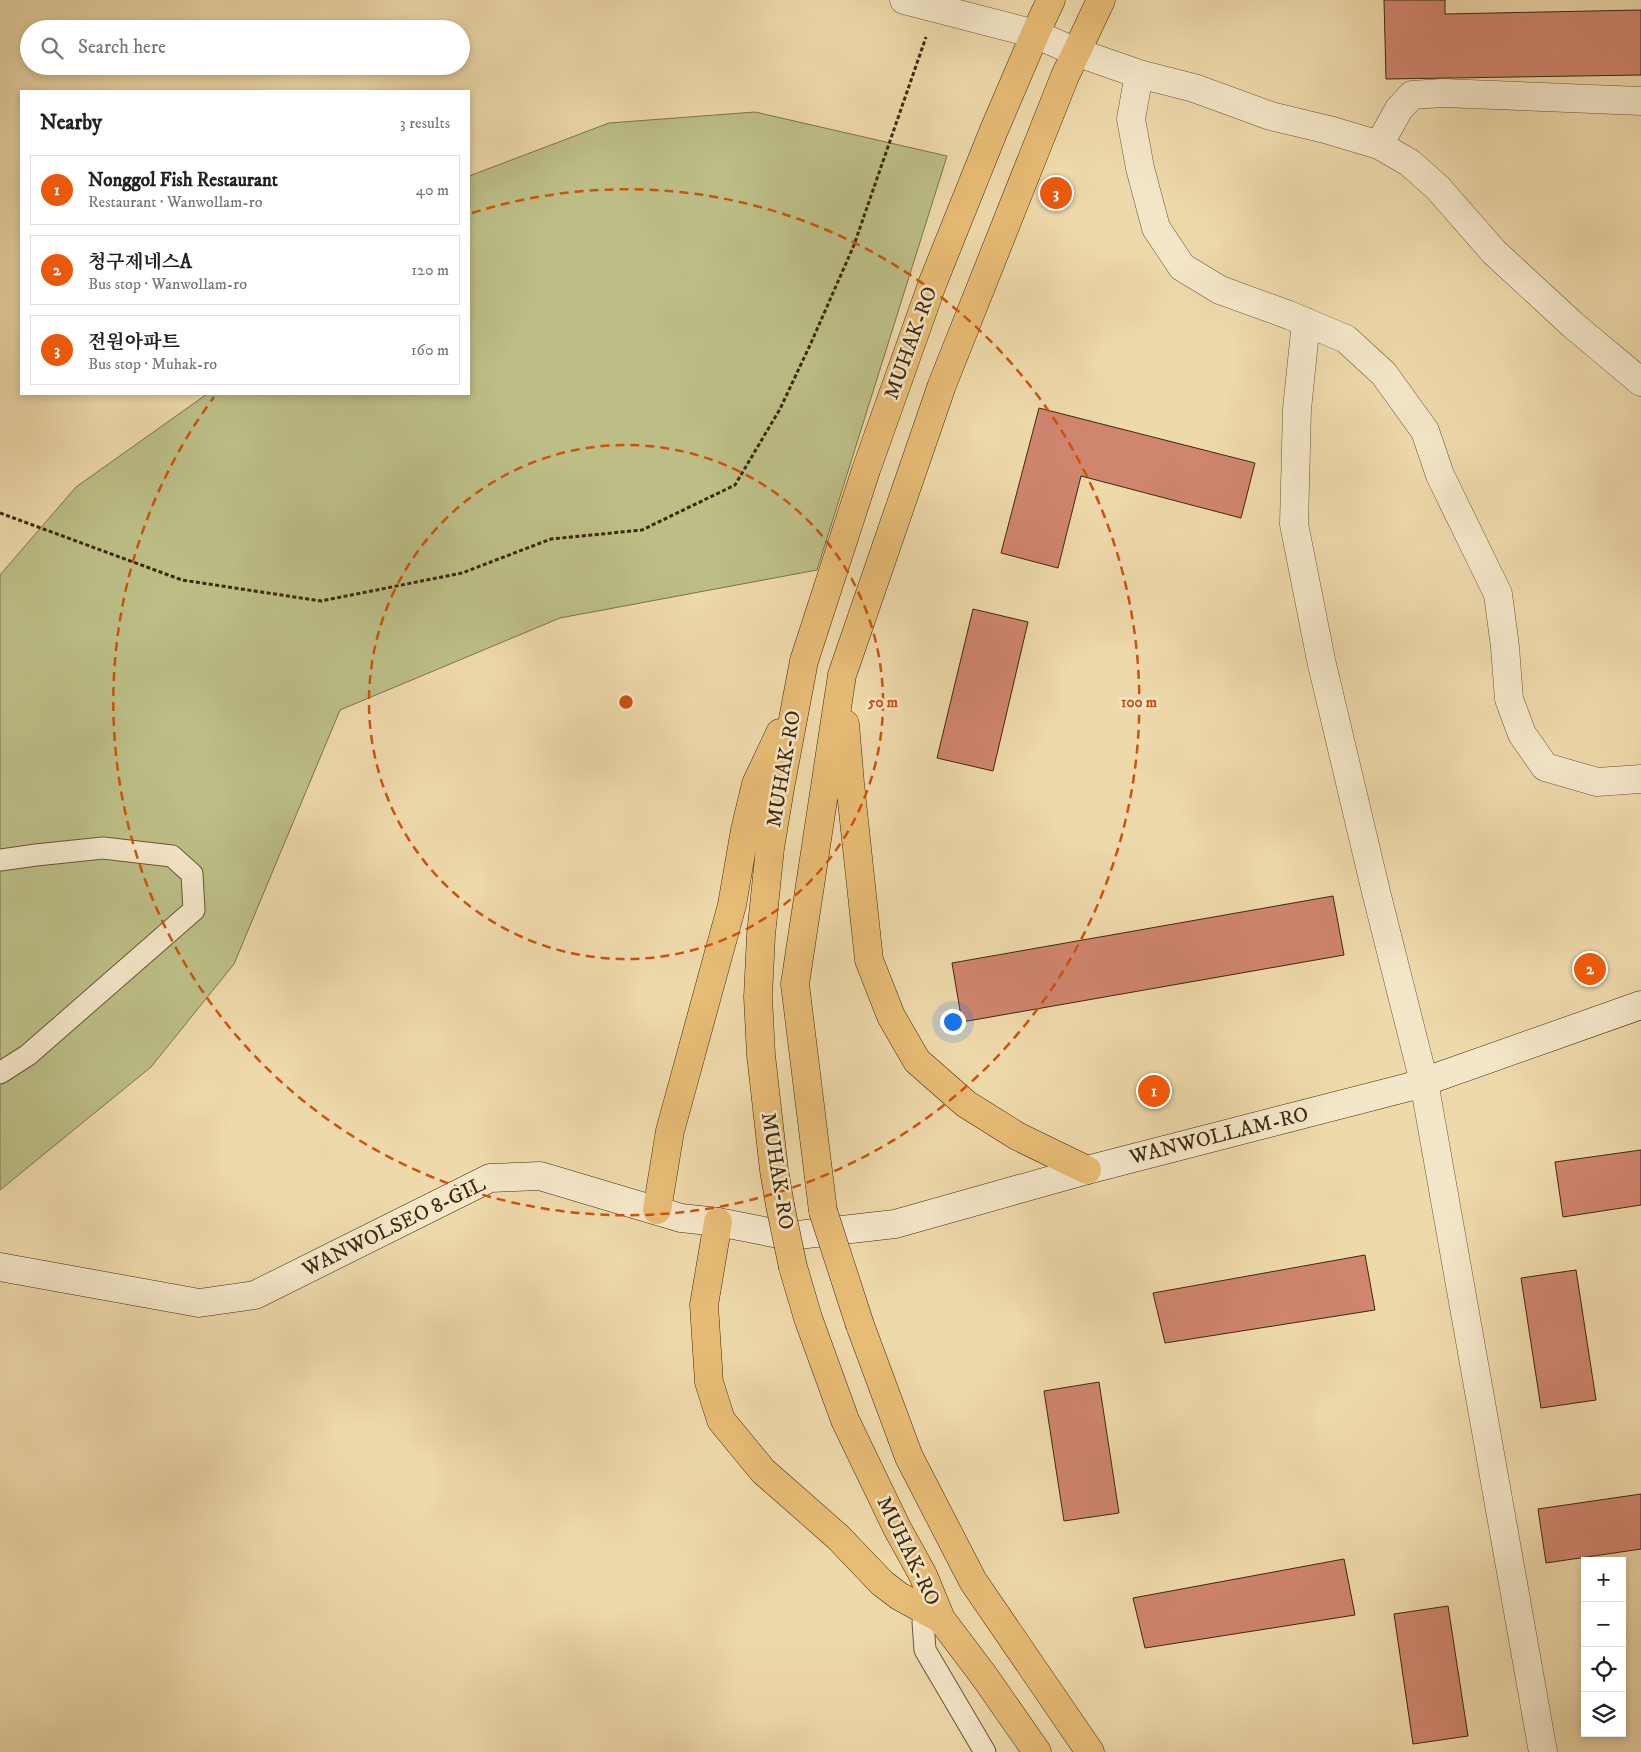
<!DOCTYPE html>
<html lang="en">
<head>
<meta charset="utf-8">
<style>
	body { margin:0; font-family:"IM FELL DW Pica","Noto Serif KR",serif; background:#f2f2f2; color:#222 }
	.controls { position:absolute; right:15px; bottom:15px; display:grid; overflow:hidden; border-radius:0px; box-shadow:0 2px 8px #0003 }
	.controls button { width:45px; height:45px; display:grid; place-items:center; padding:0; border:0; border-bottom:1px solid #e0e0e0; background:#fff; color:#222; font:25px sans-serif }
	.you { position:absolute; left:952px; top:1021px; width:18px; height:18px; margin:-12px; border:4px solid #fff; border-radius:50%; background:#1a73e8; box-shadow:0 0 0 8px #1a73e833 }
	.badge { display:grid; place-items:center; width:32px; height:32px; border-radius:50%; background:#ea580c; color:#fff; font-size:16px; font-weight:700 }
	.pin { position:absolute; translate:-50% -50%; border:2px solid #fff; box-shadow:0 1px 5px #0006 }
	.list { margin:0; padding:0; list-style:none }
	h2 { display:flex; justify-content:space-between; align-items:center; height:65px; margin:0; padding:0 20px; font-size:21px }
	h2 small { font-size:16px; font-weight:400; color:#767676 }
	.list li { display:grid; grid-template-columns:32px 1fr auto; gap:15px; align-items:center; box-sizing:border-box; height:70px; margin:0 10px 10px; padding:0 10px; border:1px solid #e0e0e0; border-radius:0px }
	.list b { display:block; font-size:19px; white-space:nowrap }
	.list p { margin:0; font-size:16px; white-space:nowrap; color:#767676 }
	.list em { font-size:16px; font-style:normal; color:#767676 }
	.icon { flex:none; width:28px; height:28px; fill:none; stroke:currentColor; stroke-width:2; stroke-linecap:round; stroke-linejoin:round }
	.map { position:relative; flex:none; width:1641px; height:1752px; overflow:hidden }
	.search { position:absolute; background:#fff; box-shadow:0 2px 8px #0003; left:20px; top:20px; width:450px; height:55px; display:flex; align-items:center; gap:12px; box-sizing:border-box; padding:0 18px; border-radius:28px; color:#767676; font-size:19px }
	.panel { position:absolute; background:#fff; box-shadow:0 2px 8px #0003; left:20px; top:90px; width:450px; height:305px; border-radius:0px }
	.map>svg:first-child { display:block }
	.green { fill:#bcbe86; stroke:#7c734a }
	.building { fill:#d0856e; stroke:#3d280f }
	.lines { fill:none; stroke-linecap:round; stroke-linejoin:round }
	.service-casing { stroke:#695436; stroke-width:23 }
	.minor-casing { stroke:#695436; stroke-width:29 }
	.secondary-casing { stroke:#3d280f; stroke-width:29 }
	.primary-casing { stroke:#3d280f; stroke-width:29 }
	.path { stroke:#3d280f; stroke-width:3; stroke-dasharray:4 2.5; stroke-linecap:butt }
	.service { stroke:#f4e6c8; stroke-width:21 }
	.minor { stroke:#f4e6c8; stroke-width:28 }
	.secondary { stroke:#f4e6c8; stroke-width:28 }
	.primary { stroke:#e7bc75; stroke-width:28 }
	.primary-bridge-casing { stroke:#3d280f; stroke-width:29; stroke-linecap:butt }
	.primary-bridge { stroke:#e7bc75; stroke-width:28 }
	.ring { fill:none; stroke:#ce520c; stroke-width:2.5; stroke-dasharray:9 6 }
	.labels { text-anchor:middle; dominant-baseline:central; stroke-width:5; stroke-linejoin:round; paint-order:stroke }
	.street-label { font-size:21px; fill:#3d280f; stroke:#f4e6c8 }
	.centre { fill:#ce520c; stroke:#f4e6c8; stroke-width:2.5 }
	.ring-label { font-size:15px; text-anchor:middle; font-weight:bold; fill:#ce520c; stroke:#f4e6c8; stroke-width:5; stroke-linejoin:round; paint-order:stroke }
</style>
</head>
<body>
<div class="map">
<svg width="1641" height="1752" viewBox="0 0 1641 1752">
	<rect width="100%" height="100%" fill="#eed9aa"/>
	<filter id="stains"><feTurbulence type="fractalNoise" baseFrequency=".004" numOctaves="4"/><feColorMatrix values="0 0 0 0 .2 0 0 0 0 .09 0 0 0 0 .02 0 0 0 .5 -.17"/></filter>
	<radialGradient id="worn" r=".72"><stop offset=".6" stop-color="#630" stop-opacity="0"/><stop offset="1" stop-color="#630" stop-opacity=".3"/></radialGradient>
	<path class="green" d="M755 112 947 156 817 570 560 618 340 710 234 964 151 1067 0 1190V575L76 487 207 394H469V176L609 123Z"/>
	<path class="building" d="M1384 0H1445V14L1641 10V75L1386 79Z
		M1039 408 1255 463 1241 518 1081 476 1058 568 1001 553Z
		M973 609 1028 622 993 771 937 758Z
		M1333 896 1344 955 962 1022 952 963Z
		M1641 1150V1205L1563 1217 1555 1162Z
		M1365 1255 1375 1310 1165 1343 1153 1293Z
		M1576 1270 1596 1400 1541 1408 1521 1278Z
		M1099 1382 1119 1513 1064 1521 1044 1391Z
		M1641 1494V1549L1546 1563 1538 1509Z
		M1344 1559 1355 1615 1145 1648 1133 1598Z
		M1448 1606 1468 1736 1413 1744 1394 1614Z"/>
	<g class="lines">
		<defs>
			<path id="service" d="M0 860 36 855 103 848 172 856 192 874 194 910 28 1055 0 1073
				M941 1619 923 1622 925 1650 985 1752"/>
			<path id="minor" d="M904 0 1035 34 1076 52 1139 74 1194 88 1271 116 1329 130 1379 145 1410 163 1438 188 1494 252 1573 325 1641 382
				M1139 74 1131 119 1140 168 1156 228 1182 267 1220 290 1289 315 1346 339 1384 374 1425 431 1440 475 1498 594 1505 647 1509 699 1522 734 1545 767 1597 782 1641 779
				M1379 145 1399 109 1412 95 1443 93 1641 101
				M1306 322 1297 409 1294 524 1321 660 1376 892 1424 1082 1543 1752"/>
			<path id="secondary" d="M0 1267 199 1303 255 1295 490 1178 540 1176 681 1218 718 1222 789 1236 895 1224 1087 1170 1409 1087 1641 1005"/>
			<path id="primary" d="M845 724 850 783 869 960 891 1016 917 1061 966 1104 1017 1136 1087 1170
				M780 1205 774 1170 761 1055 758 997 761 935 770 848 780 788 804 661 866 470 933 282 994 130 1035 34 1051 0
				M657 1210 670 1131 732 905 745 830 756 784 780 733
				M823 1211 795 984 842 675 942 385 1065 76 1101 0
				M718 1222 704 1305 709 1382 721 1420 763 1471 838 1537 882 1583 899 1596 941 1619
				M793 1267 808 1318 845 1420 897 1528 923 1575 941 1619 984 1676 1037 1752
				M860 1325 909 1457 973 1581 1090 1752"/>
		</defs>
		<use href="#service" class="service-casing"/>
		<use href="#minor" class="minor-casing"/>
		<use href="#secondary" class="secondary-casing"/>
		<use href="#primary" class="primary-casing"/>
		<path class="path" d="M0 513 182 580 321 601 462 573 551 539 642 530 735 485 780 409 811 343 854 245 926 37"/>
		<use href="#service" class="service"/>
		<use href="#minor" class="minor"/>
		<use href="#secondary" class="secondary"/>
		<use href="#primary" class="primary"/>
		<defs>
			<path id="primary-bridge" d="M780 1205 793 1267
				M823 1211 860 1325"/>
		</defs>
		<use href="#primary-bridge" class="primary-bridge-casing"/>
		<use href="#primary-bridge" class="primary-bridge"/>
	</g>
	<g class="ring">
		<circle cx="626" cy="702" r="257"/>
		<path d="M472 213A513 513 0 1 1 214 397"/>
	</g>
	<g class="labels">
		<g class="street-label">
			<text transform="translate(911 343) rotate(-70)">MUHAK-RO</text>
			<text transform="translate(784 769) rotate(-80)">MUHAK-RO</text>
			<text transform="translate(1219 1136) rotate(-14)">WANWOLLAM-RO</text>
			<text transform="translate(777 1171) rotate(81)">MUHAK-RO</text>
			<text transform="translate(394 1227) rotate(-26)">WANWOLSEO 8-GIL</text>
			<text transform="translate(908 1551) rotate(64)">MUHAK-RO</text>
		</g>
	</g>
	<circle cx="626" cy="702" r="8" class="centre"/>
	<g class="ring-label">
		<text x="883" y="707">50 m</text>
		<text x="1139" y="707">100 m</text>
	</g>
	<rect width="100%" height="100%" filter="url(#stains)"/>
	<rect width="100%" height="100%" fill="url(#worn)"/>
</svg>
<div class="controls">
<button>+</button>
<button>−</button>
<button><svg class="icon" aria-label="locate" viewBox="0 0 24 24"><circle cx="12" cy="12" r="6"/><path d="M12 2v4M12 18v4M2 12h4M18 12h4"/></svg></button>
<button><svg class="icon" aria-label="layers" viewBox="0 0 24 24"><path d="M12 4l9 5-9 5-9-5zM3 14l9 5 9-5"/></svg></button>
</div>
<div class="you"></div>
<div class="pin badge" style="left:1154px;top:1091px">1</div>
<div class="pin badge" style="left:1590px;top:969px">2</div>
<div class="pin badge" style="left:1056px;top:193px">3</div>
<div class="search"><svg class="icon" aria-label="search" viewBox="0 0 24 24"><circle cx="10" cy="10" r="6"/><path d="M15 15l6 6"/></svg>Search here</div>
<section class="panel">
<h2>Nearby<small>3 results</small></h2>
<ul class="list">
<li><span class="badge">1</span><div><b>Nonggol Fish Restaurant</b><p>Restaurant · Wanwollam-ro</p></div><em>40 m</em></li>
<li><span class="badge">2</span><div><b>청구제네스A</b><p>Bus stop · Wanwollam-ro</p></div><em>120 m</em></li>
<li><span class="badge">3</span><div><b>전원아파트</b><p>Bus stop · Muhak-ro</p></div><em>160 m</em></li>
</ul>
</section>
</div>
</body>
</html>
